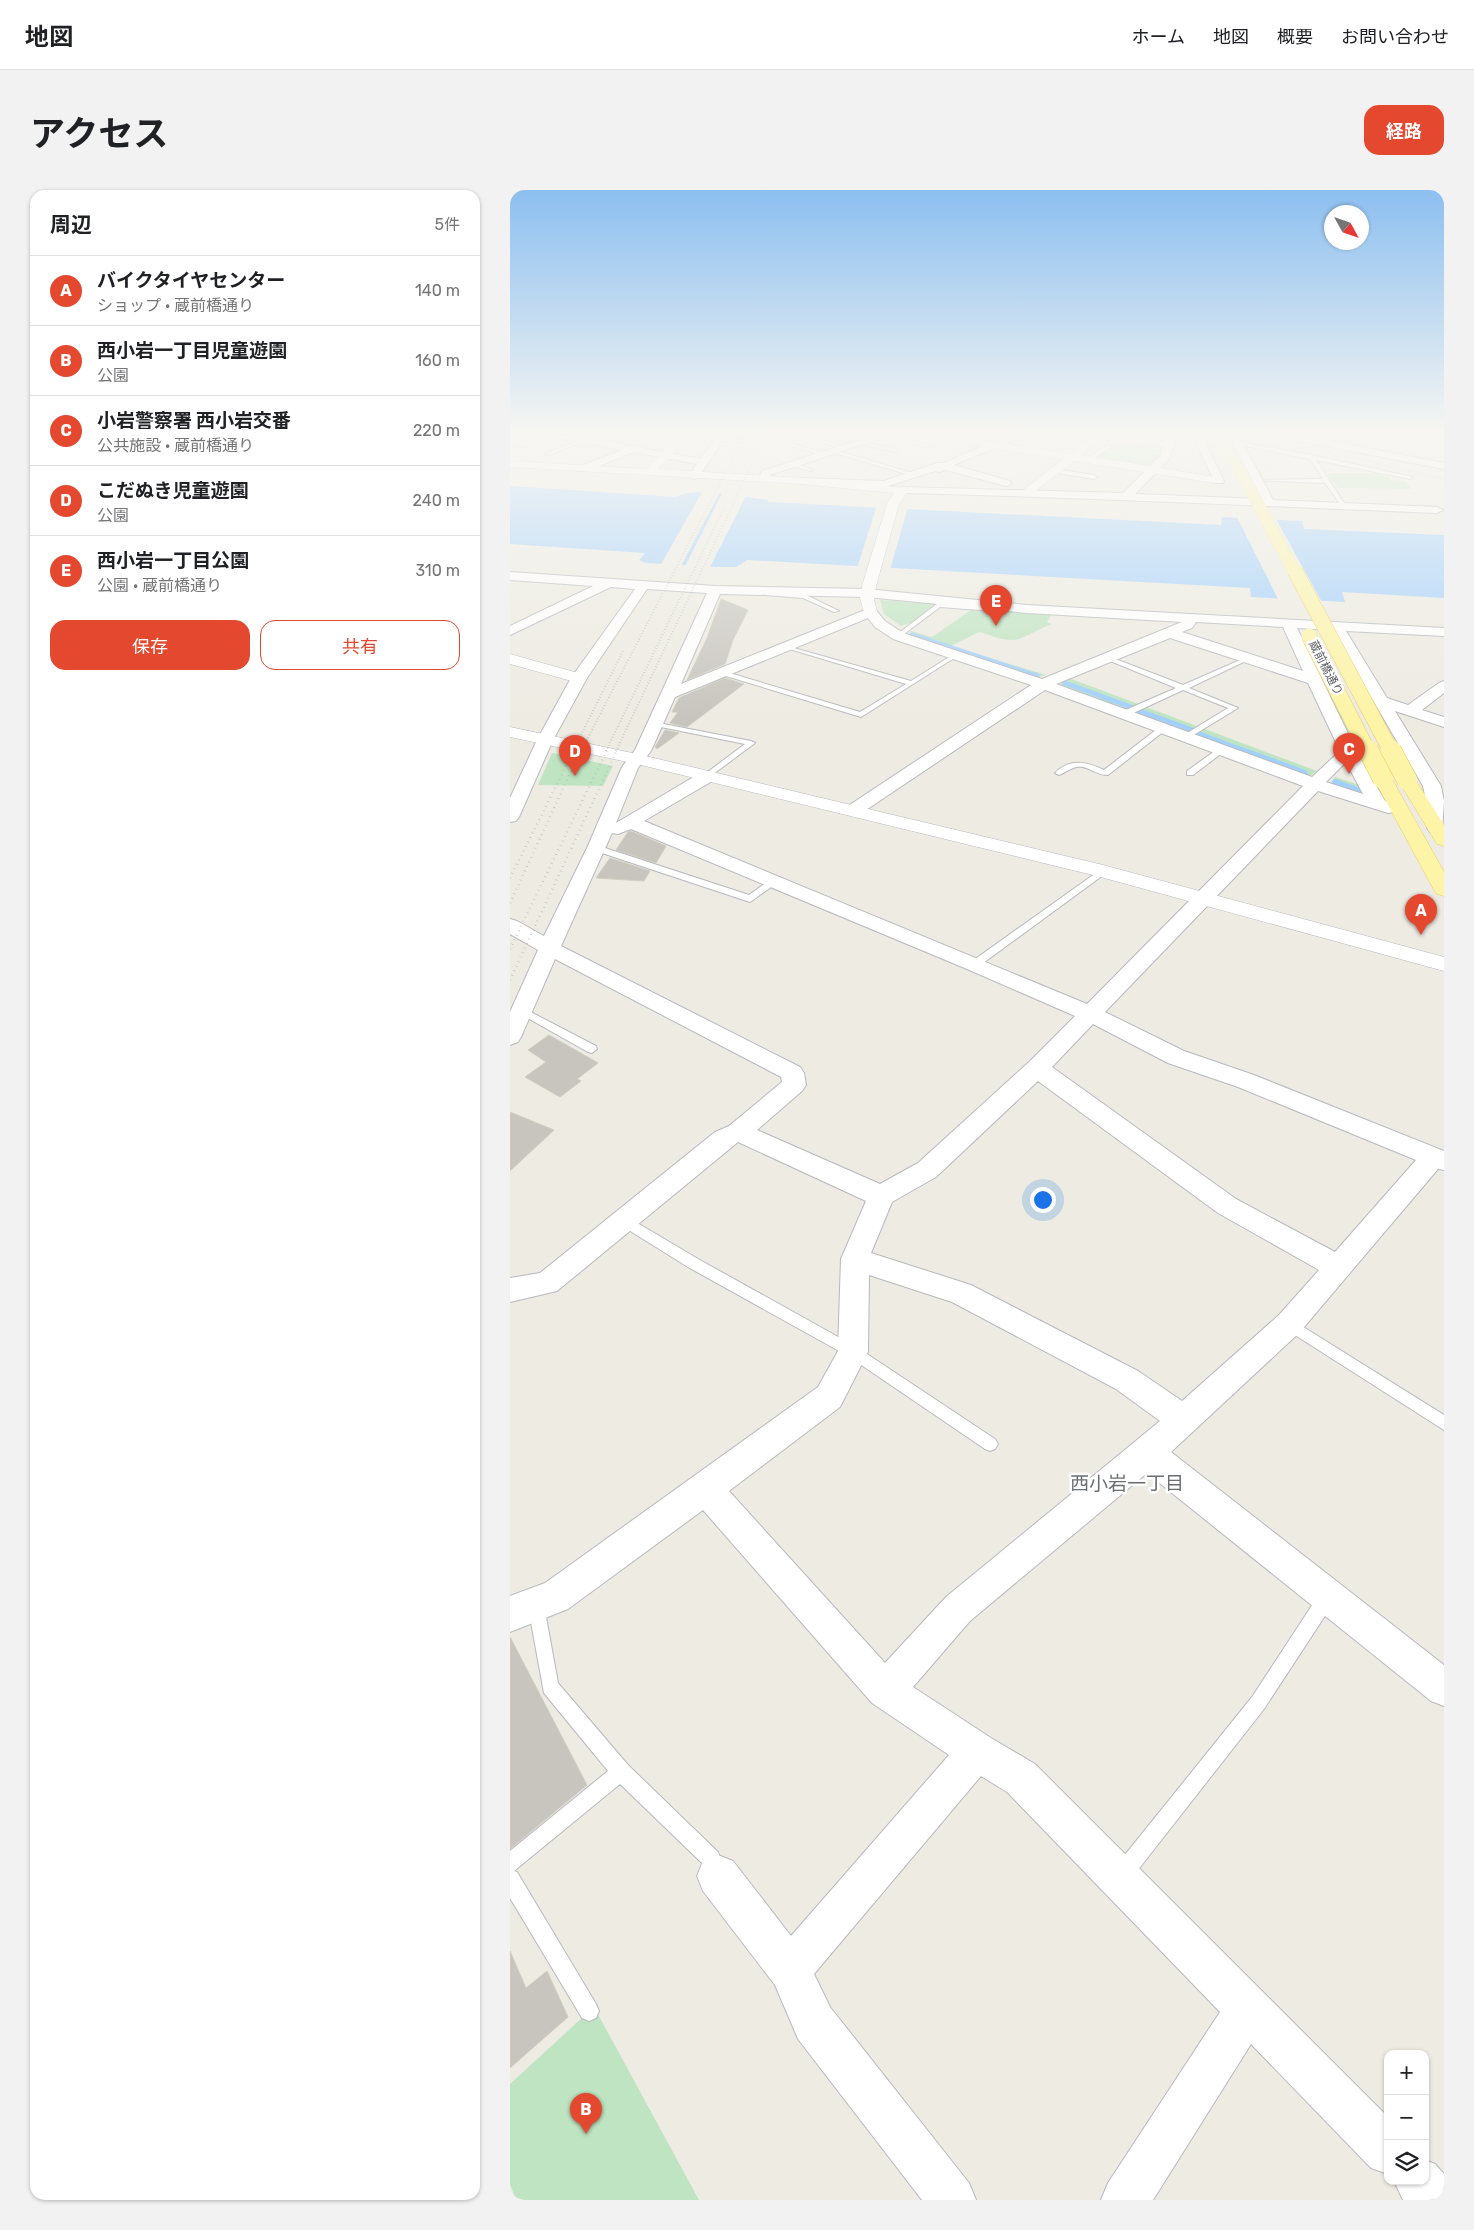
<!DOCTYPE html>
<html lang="ja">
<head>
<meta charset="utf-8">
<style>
	body { margin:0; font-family:Rubik,"Noto Sans JP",sans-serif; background:#f2f2f2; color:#202124 }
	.controls { position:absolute; right:15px; bottom:15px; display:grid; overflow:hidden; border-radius:10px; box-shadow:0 1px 4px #0004 }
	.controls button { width:45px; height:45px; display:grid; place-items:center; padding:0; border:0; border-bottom:1px solid #e0e0e0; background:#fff; color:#202124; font:25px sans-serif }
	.compass { position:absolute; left:814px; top:15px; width:45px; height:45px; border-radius:50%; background:#fff; box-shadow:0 1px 4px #0004; rotate:130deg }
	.you { position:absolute; left:532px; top:1009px; width:18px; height:18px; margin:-12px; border:4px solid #fff; border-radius:50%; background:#1a73e8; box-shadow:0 0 0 8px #1a73e833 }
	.badge { display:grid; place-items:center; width:32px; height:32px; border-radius:50%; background:#e44930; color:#fff; font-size:16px; font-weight:700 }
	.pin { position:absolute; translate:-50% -41px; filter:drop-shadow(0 1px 2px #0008) }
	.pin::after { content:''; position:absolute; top:26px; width:18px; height:15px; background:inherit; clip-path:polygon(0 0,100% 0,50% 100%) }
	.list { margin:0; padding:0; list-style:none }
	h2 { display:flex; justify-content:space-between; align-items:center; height:65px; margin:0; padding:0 20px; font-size:21px }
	h2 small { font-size:16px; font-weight:400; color:#757577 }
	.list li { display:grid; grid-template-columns:32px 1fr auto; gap:15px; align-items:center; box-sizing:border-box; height:70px; padding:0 20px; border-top:1px solid #e0e0e0 }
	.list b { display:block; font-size:19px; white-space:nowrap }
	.list p { margin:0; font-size:16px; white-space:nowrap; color:#757577 }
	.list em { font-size:16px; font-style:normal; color:#757577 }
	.actions { display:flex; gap:10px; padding:15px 20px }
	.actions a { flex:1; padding:11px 0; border:1px solid #e44930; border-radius:15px; text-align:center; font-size:18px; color:#e44930 }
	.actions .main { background:#e44930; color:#fff }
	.icon { flex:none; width:28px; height:28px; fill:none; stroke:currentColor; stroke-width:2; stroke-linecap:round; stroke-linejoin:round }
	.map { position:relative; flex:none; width:934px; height:2010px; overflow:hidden; border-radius:15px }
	header { display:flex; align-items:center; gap:30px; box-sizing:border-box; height:70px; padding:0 25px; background:#fff; border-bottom:1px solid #e0e0e0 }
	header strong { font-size:24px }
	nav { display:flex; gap:28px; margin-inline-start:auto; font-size:18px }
	.intro { display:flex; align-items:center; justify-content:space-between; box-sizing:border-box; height:120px; padding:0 30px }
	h1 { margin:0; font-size:35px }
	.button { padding:12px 22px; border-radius:15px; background:#e44930; color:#fff; font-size:18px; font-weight:700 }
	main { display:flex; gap:30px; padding:0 30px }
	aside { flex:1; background:#fff; border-radius:15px; box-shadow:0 1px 4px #0004 }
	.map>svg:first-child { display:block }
	.green { fill:#bfe4c1 }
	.water { fill:#a2d0fd }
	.pier { fill:#edebe2 }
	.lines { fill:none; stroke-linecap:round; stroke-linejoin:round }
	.stream-far1 { stroke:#a2d0fd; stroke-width:5 }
	.stream { stroke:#a2d0fd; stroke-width:6 }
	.building { fill:#c8c5bf; stroke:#d1cdc0 }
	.service-casing { stroke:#b7b9be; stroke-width:2 }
	.minor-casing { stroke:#b7b9be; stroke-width:2 }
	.tertiary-casing { stroke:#b7b9be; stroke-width:1 }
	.primary-casing { stroke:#edcd5a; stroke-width:1 }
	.service { fill:#fff; fill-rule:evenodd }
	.minor { fill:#fff; fill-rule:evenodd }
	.tertiary { fill:#fff; fill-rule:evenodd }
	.primary { fill:#fdf4a7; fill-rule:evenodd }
	.rail-far1 { stroke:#b3b4b4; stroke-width:2; stroke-dasharray:0.5 2.5; stroke-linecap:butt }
	.rail { stroke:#b3b4b4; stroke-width:2.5; stroke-dasharray:0.5 4.5; stroke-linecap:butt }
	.primary-bridge-far2-casing { stroke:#edcd5a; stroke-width:12; stroke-linecap:butt }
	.primary-bridge-far1-casing { stroke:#edcd5a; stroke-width:16; stroke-linecap:butt }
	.primary-bridge-casing { stroke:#edcd5a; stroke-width:21; stroke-linecap:butt }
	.primary-bridge-far2 { stroke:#fdf4a7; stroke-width:12 }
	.primary-bridge-far1 { stroke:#fdf4a7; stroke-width:15 }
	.primary-bridge { stroke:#fdf4a7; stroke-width:20 }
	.labels { text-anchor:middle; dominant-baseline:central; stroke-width:5; stroke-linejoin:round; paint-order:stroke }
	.far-street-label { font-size:12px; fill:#5a5d62; stroke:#fff }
	.near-neighbourhood-label { font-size:19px; fill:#6b6f74; stroke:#fff }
</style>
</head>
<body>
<header>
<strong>地図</strong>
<nav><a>ホーム</a><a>地図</a><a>概要</a><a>お問い合わせ</a></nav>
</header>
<div class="intro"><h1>アクセス</h1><a class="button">経路</a></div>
<main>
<aside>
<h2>周辺<small>5件</small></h2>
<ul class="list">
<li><span class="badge">A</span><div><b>バイクタイヤセンター</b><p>ショップ · 蔵前橋通り</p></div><em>140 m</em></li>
<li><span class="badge">B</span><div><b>西小岩一丁目児童遊園</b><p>公園</p></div><em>160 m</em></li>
<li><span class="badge">C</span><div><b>小岩警察署 西小岩交番</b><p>公共施設 · 蔵前橋通り</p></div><em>220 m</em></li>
<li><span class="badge">D</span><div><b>こだぬき児童遊園</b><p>公園</p></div><em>240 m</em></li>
<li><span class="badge">E</span><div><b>西小岩一丁目公園</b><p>公園 · 蔵前橋通り</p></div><em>310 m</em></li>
</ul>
<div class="actions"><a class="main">保存</a><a>共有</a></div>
</aside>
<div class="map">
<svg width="934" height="2010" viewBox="0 0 934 2010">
	<rect width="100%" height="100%" fill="#edebe2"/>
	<path class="green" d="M606 253 653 260 649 268 637 275 585 267Z
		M821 283H869L871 286H878L881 290 896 291 901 299 828 298 817 284Z
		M370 410 425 414 403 432 391 436 374 424Z
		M461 420 542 424 537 432 542 434C530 438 520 445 509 449 497 453 481 445 469 442L441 456 536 485 528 487 521 486 399 445 401 441 422 447Z
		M559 488 807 581 801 585H790L551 495 552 491Z
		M42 563 103 576 93 596 28 595Z
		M825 587 852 596 855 603 852 605 820 595Z
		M84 1817 189 2010H6L0 1994V1894Z"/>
	<path class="water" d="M0 296 166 307C188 295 234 308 258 310V312L711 335 712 327 792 331 794 339 934 345V408L832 402 835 412 741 407 740 398 237 370 226 377H208L136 373 129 370 135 363 0 354Z"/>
	<path class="pier" d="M193 300 210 302 170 378 150 376Z
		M213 302 237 304 199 379 174 378Z
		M367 315 398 317 380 380 347 378Z
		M726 325 765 327 813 414 769 411Z"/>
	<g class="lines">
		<path class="stream-far1" d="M402 445 527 486
			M555 493 621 517
			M627 520 682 540
			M690 544 735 561"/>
		<path class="stream" d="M732 560 795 583
			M825 592 850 601"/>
	</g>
	<path class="building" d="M211 409 238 420 223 450 215 474 177 490 197 448Z
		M215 488 234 494 177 537 160 533 168 522H162L169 508Z
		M155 540 169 543 147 559 145 557Z
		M121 641 156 656 146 673 106 660 118 642Z
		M100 668 140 681 134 691 86 688Z
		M39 845 88 873 67 889 71 891 50 907 15 887 36 872 18 860Z
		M0 922 44 940 0 981Z
		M0 1447 77 1595 0 1659Z
		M0 1761 16 1798 37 1781 58 1827 0 1878Z"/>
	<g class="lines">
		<defs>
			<path id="service" d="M10 245H17L0 252V249Z
				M250 245H260L205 257 203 256Z
				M290 245H298L336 258 332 259Z
				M377 245 418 255 420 256 418 257 372 246Z
				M713 246 727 249 730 252 801 265 903 287 900 289 806 270 836 316 833 318 815 293 745 290 813 289 800 269 726 254 723 251 711 248Z
				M72 249 76 250 39 265 35 264Z
				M352 252 389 260V261L387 262 350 254Z
				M279 253 315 263V264L313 265 277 255Z
				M0 254 16 257 0 256Z
				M598 255 602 256 580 271H576V269Z
				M321 260H325L405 284 400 285 321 262Z
				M280 273H284L303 280 301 281 280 275Z
				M544 279 584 285 587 287 584 289 542 282Z
				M257 402 296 405 329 421 324 422 293 408 255 405Z
				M427 414 483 417 486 419 483 421 430 417 390 447H386V445Z
				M273 455 401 491 444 464 449 465 351 527 206 483 213 481 350 522 396 494 273 457Z
				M595 465 673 495 737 467 742 468 679 498 728 518 677 549H674V545L718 518 673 500 617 526H611V522L666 498 593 468V466Z
				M143 532 241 551 245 553 198 588 194 586 195 584 235 554 146 536 142 534Z
				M651 536 658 538 598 585C587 586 578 575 567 577 560 578 555 583 549 585L545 583C560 568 577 572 594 580Z
				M709 558 716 560 683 585H677V581Z
				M86 655 239 705 260 690H266L268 692 240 712 83 660 82 658Z
				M593 678 598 681 596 683 469 776H461V772Z
				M11 817 86 856 87 859 82 863 78 862 7 822 6 820Z
				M114 1025 188 1069 348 1158 485 1249 488 1254 485 1259 480 1261 475 1259 338 1166 178 1077 109 1034 108 1030 109 1026Z
				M779 1128 934 1225V1240L774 1138 772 1134 774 1130Z
				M818 1398 824 1400 826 1406 824 1412 754 1519 620 1690 613 1693 606 1690 603 1683 606 1676 742 1507 812 1400Z
				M26 1408 32 1410 34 1416 48 1493 118 1575 208 1662 216 1682 213 1689 206 1692 199 1689 194 1675 110 1594 4 1681 7 1682 86 1814 89 1821 86 1828 79 1831 72 1828 0 1708V1661L98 1581 34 1503 18 1416 20 1410Z"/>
			<path id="minor" d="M42 245H64L191 269 207 245H217L188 288 184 289 179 286 187 274 124 262 76 281H68V277L112 260 47 248Z
				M365 245H381L260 285 257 291H249L248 289 252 281Z
				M431 245H451L484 252 501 245H516L444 275 500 291 501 293 500 295 496 296 436 280 429 282 425 281 375 297 292 294 287 291 292 288 374 291 427 273H434L473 256Z
				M607 245 655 251 657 245H667L659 269 625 304 752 309 723 253 728 250 733 253 763 310 927 317 933 320 927 323C749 316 571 307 392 303L387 300 392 297 613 303 650 266 653 257 590 249 585 246Z
				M683 245 692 246 714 291 713 293H705L704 291Z
				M769 245H790L934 273V279L774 248Z
				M0 382 205 396 357 399 517 415 934 438V446L836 441 877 508 898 515 929 493 934 491V503L912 520 934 527V537L885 521 931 596 934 611 932 642 926 643 920 642 917 638 920 629 913 596 822 440 787 438 848 564 875 611 884 614 887 618 884 622 878 623 808 601 595 822 674 861 744 885 934 961V980L928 979 789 1143 661 1262 934 1475V1516L921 1511 637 1283 460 1431 403 1497 481 1548 525 1574 878 1927V1984L861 1978 741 1854 643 2010H591L598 1993 710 1822 497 1602 471 1586 304 1784 320 1817 459 1993 466 2010H412L288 1849 265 1795 193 1701 187 1686 193 1671 208 1665 223 1671 281 1746 439 1565 362 1513 193 1320 58 1419 0 1442V1406L35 1393 308 1197 328 1161 331 1069 356 1011 228 952 47 1101 0 1112V1088L30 1083 205 942 219 936 272 892 271 887 45 769 11 847 8 852 0 855V822L28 760 0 744V729L7 731 34 746 77 658 112 577 125 560 197 403 137 399 77 488 43 550 9 627 6 631 0 632V608L27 550 61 488 125 399 101 397 0 445V436L83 396 0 390ZM210 404 357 407 517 423 672 432 532 489 393 443 375 431 365 419 360 418 171 494ZM358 428 365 437 383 449 521 495 338 616 335 620 338 624 344 625 350 624 535 500 793 596 577 814 134 631 204 590 207 586 204 582H192L106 633 128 578 141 561 165 507ZM686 432 773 437 793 481 672 442 682 438ZM660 448 798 493 830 561 802 587 546 494ZM836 572 853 604 816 592ZM121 639 457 779 565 826 519 872 408 973 370 994 247 940 292 901 296 895 294 883 290 877 51 756 102 643 108 644ZM583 834 658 873 728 897 906 970 825 1062 726 1009 542 877ZM528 891 708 1023 809 1080 769 1125 672 1211 628 1181 461 1095 361 1063 382 1012 426 987ZM359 1085 442 1112 606 1199 650 1231 436 1407 375 1473 219 1301 330 1217 358 1162Z
				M915 1970 925 1974 934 1984V2010H893L884 1991H915Z"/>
			<path id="tertiary" d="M146 245H156L166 260 148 279 292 288 396 298 398 300 389 314 366 396 364 409 367 422 365 425H355L350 409 352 396 377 314 384 303 292 294 0 277V271L136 279 155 260Z
				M584 245H596L571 265 705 287 711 290 705 293 564 271 524 302 520 303 514 300 516 298 553 269 485 258 480 255 485 252 560 264Z
				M673 245H703V246C697 251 680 250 673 245Z
				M0 464 75 485 77 488 75 491 69 493 0 474Z
				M0 537 127 564 593 675 934 767V781L587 686 127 574 0 547Z"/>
			<path id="primary" d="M693 245H703L707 254 706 256H698Z
				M873 584 879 585 882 589 934 682V706L927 704 924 700 864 589 867 585Z
				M897 585 903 586 934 635V656L927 654 888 590 891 586Z"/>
		</defs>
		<use href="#service" class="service-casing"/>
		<use href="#minor" class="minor-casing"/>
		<use href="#tertiary" class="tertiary-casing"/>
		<use href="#primary" class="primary-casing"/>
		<use href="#service" class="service"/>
		<use href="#minor" class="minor"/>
		<use href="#tertiary" class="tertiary"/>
		<use href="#primary" class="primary"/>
		<path class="rail-far1" d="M719 245 854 270 934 289
			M238 268 247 245
			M63 561 113 461
			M71 561 235 245
			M96 561 215 316
			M106 561 256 245"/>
		<path class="rail" d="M0 688 64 560
			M0 713 71 560
			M0 759 97 560
			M0 790 107 560"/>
		<defs>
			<path id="primary-bridge-far2" d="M716 254 785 383"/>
			<path id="primary-bridge-far1" d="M785 381 881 561
				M799 446 858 561"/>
			<path id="primary-bridge" d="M858 560 873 589
				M881 560 897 590"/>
		</defs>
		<use href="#primary-bridge-far2" class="primary-bridge-far2-casing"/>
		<use href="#primary-bridge-far1" class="primary-bridge-far1-casing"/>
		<use href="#primary-bridge" class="primary-bridge-casing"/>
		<use href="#primary-bridge-far2" class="primary-bridge-far2"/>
		<use href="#primary-bridge-far1" class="primary-bridge-far1"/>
		<use href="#primary-bridge" class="primary-bridge"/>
	</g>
	<linearGradient id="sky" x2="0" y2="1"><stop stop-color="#8cbff0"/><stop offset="0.46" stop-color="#f7f6f2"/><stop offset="1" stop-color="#f7f6f2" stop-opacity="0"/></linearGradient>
	<rect width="934" height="527" fill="url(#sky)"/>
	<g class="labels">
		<g class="far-street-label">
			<text transform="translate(816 478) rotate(63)">蔵前橋通り</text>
		</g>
		<g class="near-neighbourhood-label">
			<text x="617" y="1293">西小岩一丁目</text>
		</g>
	</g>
</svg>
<div class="controls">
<button>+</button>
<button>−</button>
<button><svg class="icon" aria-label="layers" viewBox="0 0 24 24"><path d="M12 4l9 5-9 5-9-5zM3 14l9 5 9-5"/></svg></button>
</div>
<svg class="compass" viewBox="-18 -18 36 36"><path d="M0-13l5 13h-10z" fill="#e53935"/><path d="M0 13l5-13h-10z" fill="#757577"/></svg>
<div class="you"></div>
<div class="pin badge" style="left:911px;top:745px">A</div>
<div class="pin badge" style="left:76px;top:1944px">B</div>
<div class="pin badge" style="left:839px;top:584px">C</div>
<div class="pin badge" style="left:65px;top:586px">D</div>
<div class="pin badge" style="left:486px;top:436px">E</div>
</div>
</main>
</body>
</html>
